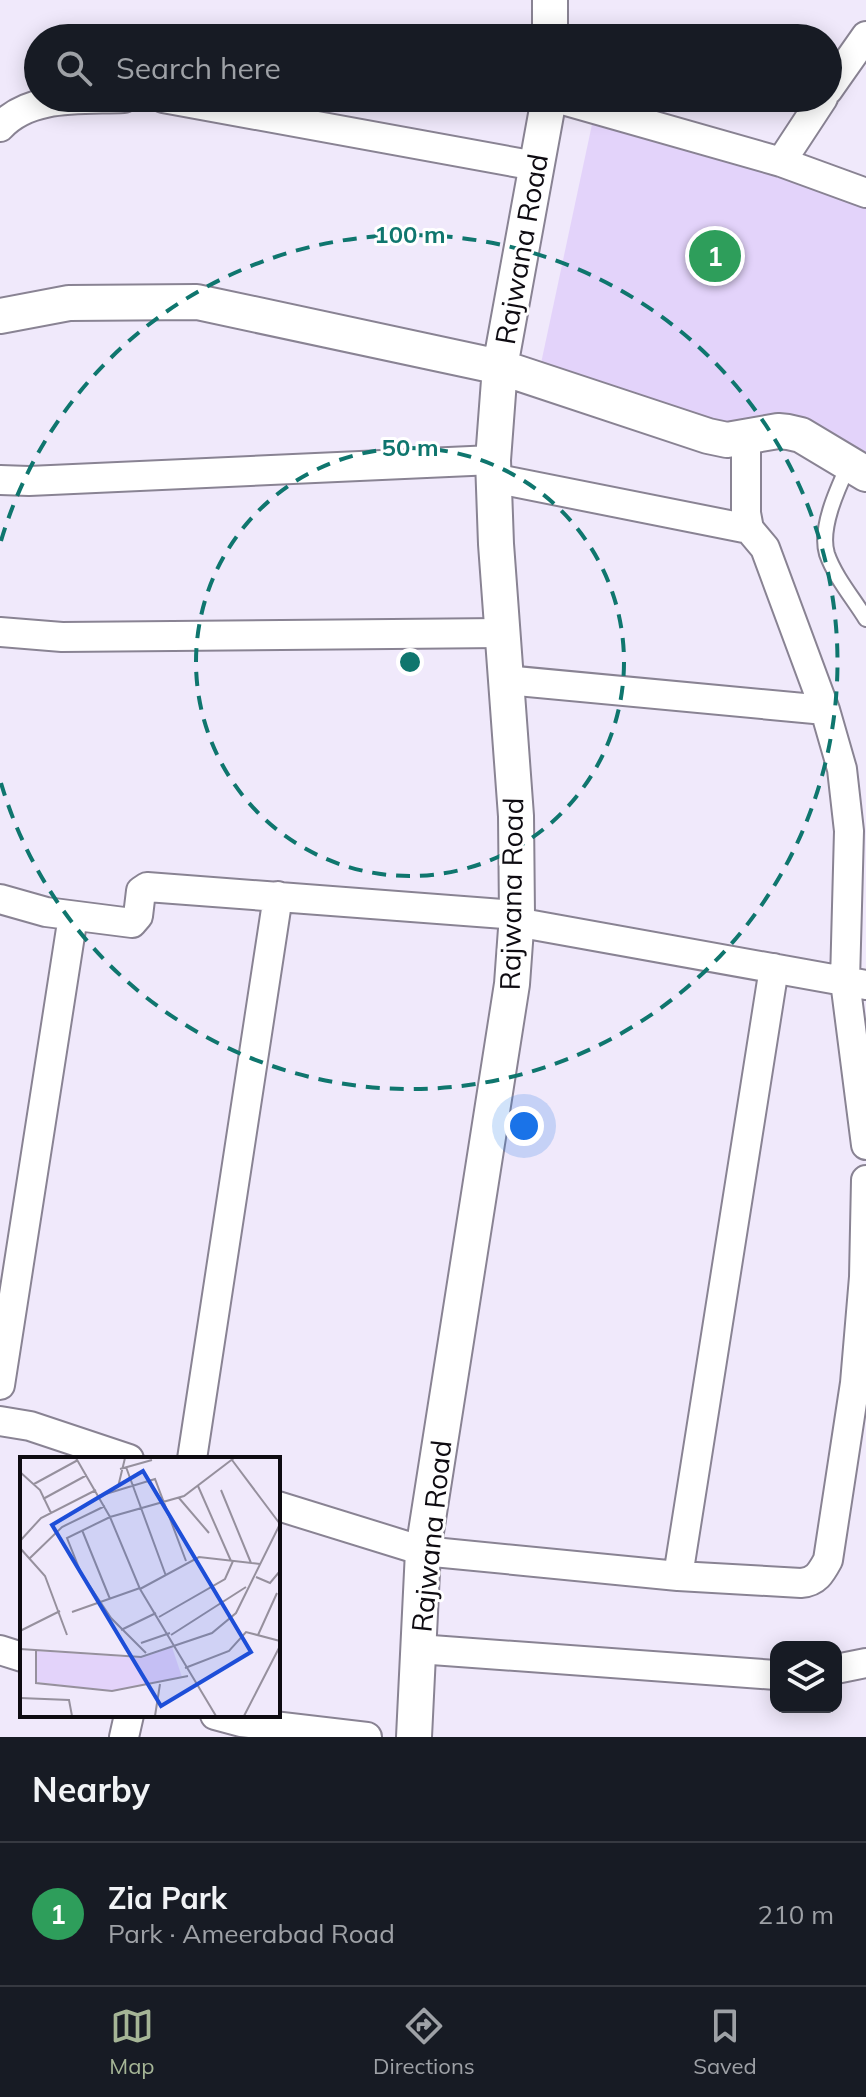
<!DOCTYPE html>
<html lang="en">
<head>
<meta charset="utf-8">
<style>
	body { margin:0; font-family:Mulish,sans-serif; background:#242831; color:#f1f3f6 }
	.controls { position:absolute; right:24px; bottom:24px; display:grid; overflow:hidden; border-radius:16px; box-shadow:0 4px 20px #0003 }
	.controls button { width:72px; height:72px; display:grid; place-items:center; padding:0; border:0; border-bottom:2px solid #363941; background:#171b24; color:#f1f3f6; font:40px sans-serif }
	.you { position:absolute; left:524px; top:1126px; width:28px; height:28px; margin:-20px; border:6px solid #fff; border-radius:50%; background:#1a73e8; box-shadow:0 0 0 12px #1a73e833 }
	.badge { display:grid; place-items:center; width:52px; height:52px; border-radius:50%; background:#a5b596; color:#fff; font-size:26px; font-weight:700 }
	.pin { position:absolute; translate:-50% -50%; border:4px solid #fff; box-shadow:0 2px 8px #0006 }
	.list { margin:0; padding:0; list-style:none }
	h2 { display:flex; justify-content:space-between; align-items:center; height:104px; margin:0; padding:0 32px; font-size:34px }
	h2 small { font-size:26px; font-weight:400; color:#9ea1a6 }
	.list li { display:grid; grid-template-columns:52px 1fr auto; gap:24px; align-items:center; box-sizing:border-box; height:144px; padding:0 32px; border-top:2px solid #363941 }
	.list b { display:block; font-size:30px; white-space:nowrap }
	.list p { margin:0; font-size:26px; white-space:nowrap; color:#9ea1a6 }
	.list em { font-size:26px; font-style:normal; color:#9ea1a6 }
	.icon { flex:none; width:44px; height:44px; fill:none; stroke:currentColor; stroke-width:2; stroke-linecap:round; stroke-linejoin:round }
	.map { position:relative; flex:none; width:866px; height:1737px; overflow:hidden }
	.search { position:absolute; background:#171b24; box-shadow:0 4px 20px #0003; left:24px; right:24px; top:24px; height:88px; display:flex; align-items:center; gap:20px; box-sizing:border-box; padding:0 28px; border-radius:44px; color:#9ea1a6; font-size:30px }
	.sheet { height:248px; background:#171b24 }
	nav { display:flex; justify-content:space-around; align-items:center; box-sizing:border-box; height:112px; border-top:2px solid #363941; background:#171b24; font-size:22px; color:#9ea1a6 }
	nav a { display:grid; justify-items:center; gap:4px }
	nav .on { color:#a5b596 }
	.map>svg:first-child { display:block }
	.green { fill:#e3d3fa }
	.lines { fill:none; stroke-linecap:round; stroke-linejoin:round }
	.service-casing { stroke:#898393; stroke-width:18 }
	.minor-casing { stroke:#898393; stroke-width:32 }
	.tertiary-casing { stroke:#898393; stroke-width:38 }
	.service { stroke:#fff; stroke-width:14 }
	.minor { stroke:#fff; stroke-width:28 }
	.tertiary { stroke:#fff; stroke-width:34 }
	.ring { fill:none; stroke:#0f766e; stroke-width:4; stroke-dasharray:14 10 }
	.labels { text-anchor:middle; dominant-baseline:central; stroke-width:6; stroke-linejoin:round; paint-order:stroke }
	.street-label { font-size:28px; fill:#0e0b11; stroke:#fff }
	.inset-road { fill:none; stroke:#96909d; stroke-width:2 }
	.view { fill:#1d4ed8; fill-opacity:0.15; stroke:#1d4ed8; stroke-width:4 }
	.inset-edge { fill:none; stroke:#0e0b11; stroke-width:4 }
	.centre { fill:#0f766e; stroke:#fff; stroke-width:4 }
	.ring-label { font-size:24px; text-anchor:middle; font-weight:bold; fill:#0f766e; stroke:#fff; stroke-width:6; stroke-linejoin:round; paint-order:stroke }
</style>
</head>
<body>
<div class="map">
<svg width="866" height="1737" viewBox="0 0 866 1737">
	<rect width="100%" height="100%" fill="#f0e9fb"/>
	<path class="green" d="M594 115 866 200V461L722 431 540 368Z"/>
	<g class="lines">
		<defs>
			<path id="service" d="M849 464C838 488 819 528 827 554 835 577 853 598 866 619"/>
			<path id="minor" d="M828 90 866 36
				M163 98 536 166
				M556 98 781 162 866 193
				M0 127C30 94 83 100 124 98
				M781 162 823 98
				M746 438V513L749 529 765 548 825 710 842 769 849 831 845 981 866 1145
				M493 478 749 529
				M0 480 29 481 493 460
				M0 632 62 637 502 633
				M506 680 825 710
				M0 899 46 912 132 923 138 916 141 891 147 887 517 915
				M516 922 866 985
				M0 1385 73 916
				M0 1421 30 1426 129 1459
				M192 1459 278 896
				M278 1506 423 1551 678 1576 801 1583C816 1582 821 1573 828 1560L855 1383 864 1277 866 1180
				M678 1576 774 968
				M418 1649 776 1675
				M0 1650 22 1657
				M836 1669 866 1663
				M215 1715 241 1722 367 1737
				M124 1737 129 1715"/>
			<path id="tertiary" d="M550 38V0
				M0 316 69 303 197 302 500 367 708 436 727 440 778 431 788 432 801 435 866 474
				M414 1737 423 1551 512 984 517 915 516 816 496 544 493 460 500 367 549 98"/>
		</defs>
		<use href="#service" class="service-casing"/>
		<use href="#minor" class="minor-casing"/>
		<use href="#tertiary" class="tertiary-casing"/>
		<use href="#service" class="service"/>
		<use href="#minor" class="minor"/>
		<use href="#tertiary" class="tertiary"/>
	</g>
	<g class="ring">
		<circle cx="410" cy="662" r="214"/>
		<path d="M1 541A427 427 0 1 1 1 783"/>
	</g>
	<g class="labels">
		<g class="street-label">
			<text transform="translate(521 249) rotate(-80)">Rajwana Road</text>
			<text transform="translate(511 894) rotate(-89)">Rajwana Road</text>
			<text transform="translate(431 1536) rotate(-84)">Rajwana Road</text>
		</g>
	</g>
	<g transform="translate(20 1457)">
		<rect width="260" height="260" fill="#f0e9fb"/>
		<path d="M152 190 162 220 92 234 17 225V194L122 201Z" fill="#e3d3fa"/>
		<path class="inset-road" d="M56 1 90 60 120 132 196 259M212 3 260 67M106 10 146 119M100 12 132 3M0 15 20 33 31 56M14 27 58 3M178 29 211 104M98 30 105 1M201 33 231 106M79 39 135 22 166 104M159 41 189 76M23 42 67 18M62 73 90 142M0 84 21 61 76 33M0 91 25 119 47 178M10 101 42 70 85 49M236 120 250 126 260 114M120 132 179 100 240 107M52 155 120 131M139 160 205 122 213 104M101 173 136 156M0 174 40 154M151 178 226 130M238 178 257 136M121 186 150 176M0 192 121 200 192 176 216 156 260 67M16 193V226L92 234 168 219M126 196 91 161 61 116 47 81 90 60 164 39 214 1M165 211 209 194 226 175 260 184M0 241 49 243 52 259M135 259 140 227M224 259 260 189"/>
		<path class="view" d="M123 14 231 195 141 249 32 68Z"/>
		<rect width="260" height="260" class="inset-edge"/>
	</g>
	<circle cx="410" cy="662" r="12" class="centre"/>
	<g class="ring-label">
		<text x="410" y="243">100 m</text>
		<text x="410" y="456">50 m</text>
	</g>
</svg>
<div class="controls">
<button><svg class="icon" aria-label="layers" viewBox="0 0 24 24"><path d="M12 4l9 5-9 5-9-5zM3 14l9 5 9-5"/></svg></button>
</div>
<div class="you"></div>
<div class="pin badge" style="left:715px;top:256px;background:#2e9e5b">1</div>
<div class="search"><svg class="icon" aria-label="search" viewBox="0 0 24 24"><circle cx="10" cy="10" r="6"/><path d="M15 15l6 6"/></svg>Search here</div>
</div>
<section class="sheet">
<h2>Nearby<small></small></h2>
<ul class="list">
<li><span class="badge" style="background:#2e9e5b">1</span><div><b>Zia Park</b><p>Park · Ameerabad Road</p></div><em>210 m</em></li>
</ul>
</section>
<nav>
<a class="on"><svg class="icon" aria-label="map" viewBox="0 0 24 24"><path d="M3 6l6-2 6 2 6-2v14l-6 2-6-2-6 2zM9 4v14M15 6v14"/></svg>Map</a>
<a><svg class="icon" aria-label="directions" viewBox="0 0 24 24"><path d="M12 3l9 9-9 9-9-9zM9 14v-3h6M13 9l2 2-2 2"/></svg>Directions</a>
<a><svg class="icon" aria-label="saved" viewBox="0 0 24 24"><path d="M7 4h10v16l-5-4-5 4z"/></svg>Saved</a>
</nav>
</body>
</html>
